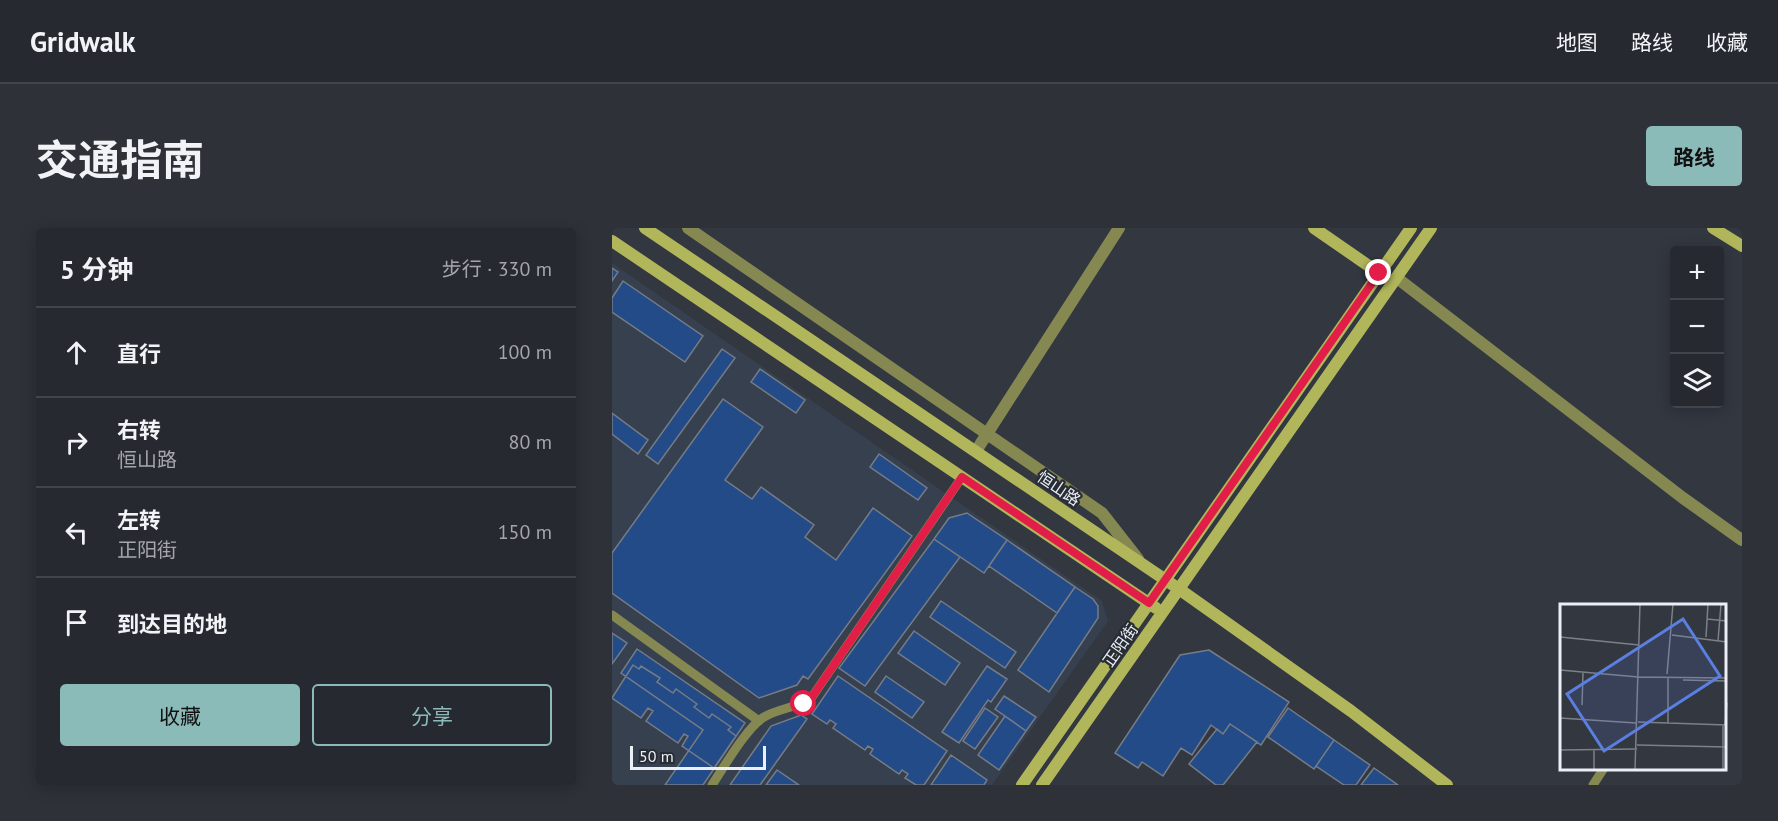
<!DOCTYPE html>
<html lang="zh">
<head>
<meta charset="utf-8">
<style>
	body { margin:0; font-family:"PT Sans","Noto Sans SC",sans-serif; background:#2e3138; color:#f1f3f6 }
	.controls { position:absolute; right:18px; top:18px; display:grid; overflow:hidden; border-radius:6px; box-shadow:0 3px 15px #0003 }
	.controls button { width:54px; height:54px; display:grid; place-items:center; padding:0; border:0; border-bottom:2px solid #42454c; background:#262930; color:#f1f3f6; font:30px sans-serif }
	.scale { position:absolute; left:18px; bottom:15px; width:136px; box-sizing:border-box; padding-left:6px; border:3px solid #eceff5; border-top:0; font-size:16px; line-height:21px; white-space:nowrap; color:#eceff5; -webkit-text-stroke:4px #282d35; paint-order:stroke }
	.stop { position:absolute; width:18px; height:18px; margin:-14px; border:4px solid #e11d48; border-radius:50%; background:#fff }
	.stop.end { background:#e11d48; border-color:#fff; box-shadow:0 2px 6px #0008 }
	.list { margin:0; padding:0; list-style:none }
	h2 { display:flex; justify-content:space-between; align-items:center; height:78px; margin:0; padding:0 24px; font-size:26px }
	h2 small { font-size:20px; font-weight:400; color:#a4a6ab }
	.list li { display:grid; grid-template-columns:39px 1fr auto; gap:18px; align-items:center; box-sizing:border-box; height:90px; padding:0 24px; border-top:2px solid #42454c }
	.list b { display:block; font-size:22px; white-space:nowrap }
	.list p { margin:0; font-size:20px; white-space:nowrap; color:#a4a6ab }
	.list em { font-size:20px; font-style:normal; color:#a4a6ab }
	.actions { display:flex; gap:12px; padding:18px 24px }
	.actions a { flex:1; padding:14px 0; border:2px solid #8bbbb9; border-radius:6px; text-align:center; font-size:21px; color:#8bbbb9 }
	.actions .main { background:#8bbbb9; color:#111 }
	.icon { flex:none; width:33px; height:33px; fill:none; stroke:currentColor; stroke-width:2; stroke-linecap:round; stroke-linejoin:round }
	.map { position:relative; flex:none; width:1130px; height:557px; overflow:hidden; border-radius:6px }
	header { display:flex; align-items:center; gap:36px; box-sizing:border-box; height:84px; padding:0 30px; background:#262930; border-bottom:2px solid #42454c }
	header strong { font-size:28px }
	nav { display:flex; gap:33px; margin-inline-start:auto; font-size:21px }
	.intro { display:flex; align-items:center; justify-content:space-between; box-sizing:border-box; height:144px; padding:0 36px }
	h1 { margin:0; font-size:42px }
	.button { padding:15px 27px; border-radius:6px; background:#8bbbb9; color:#111; font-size:21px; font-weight:700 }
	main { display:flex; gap:36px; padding:0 36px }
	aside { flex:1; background:#262930; border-radius:6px; box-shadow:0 3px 15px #0003 }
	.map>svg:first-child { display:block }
	.built { fill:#37404e }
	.building { fill:#234b88; stroke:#767c86; stroke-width:1.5 }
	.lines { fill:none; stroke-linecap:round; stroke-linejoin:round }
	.lane { stroke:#858951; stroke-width:9 }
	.street { stroke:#858951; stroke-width:12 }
	.secondary { stroke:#b1b65a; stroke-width:12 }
	.route { stroke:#e11d48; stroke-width:8 }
	.labels { text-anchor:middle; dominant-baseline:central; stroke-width:4.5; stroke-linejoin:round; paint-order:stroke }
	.street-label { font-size:16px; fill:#eceff5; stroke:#282d35 }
	.inset-road { fill:none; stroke:#7c8188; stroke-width:1.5 }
	.view { fill:#5b7ee1; fill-opacity:0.15; stroke:#5b7ee1; stroke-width:3 }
	.inset-edge { fill:none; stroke:#eceff5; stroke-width:3 }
</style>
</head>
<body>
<header>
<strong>Gridwalk</strong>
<nav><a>地图</a><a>路线</a><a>收藏</a></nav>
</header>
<div class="intro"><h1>交通指南</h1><a class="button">路线</a></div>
<main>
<aside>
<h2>5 分钟<small>步行 · 330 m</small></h2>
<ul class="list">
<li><svg class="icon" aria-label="ahead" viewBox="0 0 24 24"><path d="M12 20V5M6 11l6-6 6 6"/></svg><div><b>直行</b></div><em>100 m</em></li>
<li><svg class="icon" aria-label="right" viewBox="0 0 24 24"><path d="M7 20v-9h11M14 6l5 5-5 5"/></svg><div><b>右转</b><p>恒山路</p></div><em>80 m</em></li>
<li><svg class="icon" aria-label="left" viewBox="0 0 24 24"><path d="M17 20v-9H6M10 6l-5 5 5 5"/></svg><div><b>左转</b><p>正阳街</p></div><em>150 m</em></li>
<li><svg class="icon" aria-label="arrive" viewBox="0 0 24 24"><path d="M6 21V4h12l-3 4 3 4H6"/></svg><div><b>到达目的地</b></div></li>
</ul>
<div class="actions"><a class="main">收藏</a><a>分享</a></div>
</aside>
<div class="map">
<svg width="1130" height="557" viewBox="0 0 1130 557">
	<rect width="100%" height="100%" fill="#323740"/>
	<path class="built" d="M0 35 490 373 496 393 380 557H0Z"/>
	<path class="building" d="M0 40 6 44 0 53Z
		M11 53 91 108 73 134 0 84V70Z
		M110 121 123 130 46 236 34 227Z
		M148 141 193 172 184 185 139 154Z
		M111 171 151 199 113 252 140 271 149 259 202 297 193 309 224 332 261 280 300 308 196 451 191 448 185 457 147 470 0 365V325Z
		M0 185 36 212 26 226 0 206Z
		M267 226 315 260 306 272 258 239Z
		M355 285 395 312 372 345 322 311 337 290Z
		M322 311 348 329 253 458 227 440Z
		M395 312 463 359 445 385 377 338Z
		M463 359 481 371 486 378V390L437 464 406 442Z
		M329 373 404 424 393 440 318 389Z
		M302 403 348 435 333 457 286 425Z
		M0 405 15 415 0 436Z
		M25 421 133 495 91 557H53L91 502 9 445Z
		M597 422 677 474 649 517 618 496 611 506 599 497 580 527 569 520 551 548 530 534 526 540 503 525 568 427Z
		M21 437 27 441 29 438 48 450 45 454 61 465 64 461 85 476 82 479 97 490 100 486 119 499 116 502 124 508 102 540 70 518 76 508 72 506 66 515 34 493 41 483 36 480 29 490 0 470Z
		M375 438 395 451 379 474 376 472 347 515 330 504Z
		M226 448 335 523 312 557H304L293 550 296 546 290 542 287 546 258 526 261 521 256 518 253 522 221 500 224 496 218 492 215 496 200 486Z
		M274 448 312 474 300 490 263 464Z
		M392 468 424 489 414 503 383 481Z
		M373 480 386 489 363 521 351 513Z
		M676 480 722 512 702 541 656 509Z
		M189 487 195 491 148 557H118L159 498Z
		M393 488 414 503 387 542 366 527Z
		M618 496 645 514 611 557H604L577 536 605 501 611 506Z
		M722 512 758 537 744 557H732L704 538Z
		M339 527 375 552 372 557H319Z
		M762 540 786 557H749Z
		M165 542 187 557H154Z"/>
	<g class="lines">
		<path class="lane" d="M0 387 147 493
			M100 557C112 539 135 499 152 489 167 480 186 480 200 469L350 249
			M981 557 992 540"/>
		<path class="street" d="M76 0 490 285 526 331
			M785 50 1071 270 1130 312
			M364 223 507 0"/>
		<path class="secondary" d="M33 0 567 361 739 483 835 557
			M702 0 767 45
			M1101 0 1130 18
			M0 13 544 380
			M410 557 799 0
			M430 557 819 0"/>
	</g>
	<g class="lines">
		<path class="route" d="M192 476 200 469 350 249 537 375 767 45"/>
	</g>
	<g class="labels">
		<g class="street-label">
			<text transform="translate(447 260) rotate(34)">恒山路</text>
			<text transform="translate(508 417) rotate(-55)">正阳街</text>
		</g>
	</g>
	<g transform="translate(948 376)">
		<rect width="166" height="166" fill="#323740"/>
		<path class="inset-road" d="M147 15 167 17M112 31 167 38M0 33 79 41M146 33 148 0M158 37 161 0M0 66 78 73M107 70 113 0M78 73 167 74M108 73V119M123 76 167 77M22 101 23 69M0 114 76 119M78 118 167 121M165 121 167 99M77 141 167 143M34 145V166M0 146 77 145M75 166 80 0M163 166V121"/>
		<path class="view" d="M123 15 160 72 44 147 7 90Z"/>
		<rect width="166" height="166" class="inset-edge"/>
	</g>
</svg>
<div class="controls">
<button>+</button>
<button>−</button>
<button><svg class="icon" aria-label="layers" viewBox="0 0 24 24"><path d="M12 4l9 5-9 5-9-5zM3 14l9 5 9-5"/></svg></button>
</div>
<div class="scale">50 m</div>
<div class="stop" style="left:192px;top:476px"></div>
<div class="stop end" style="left:767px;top:45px"></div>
</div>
</main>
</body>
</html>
